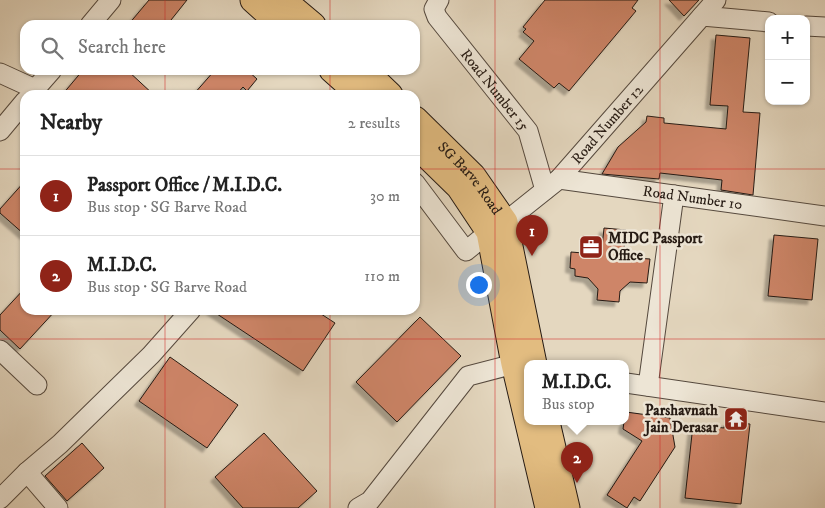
<!DOCTYPE html>
<html lang="en">
<head>
<meta charset="utf-8">
<style>
	body { margin:0; font-family:"IM FELL DW Pica",serif; background:#f2f2f2; color:#222 }
	.controls { position:absolute; right:15px; top:15px; display:grid; overflow:hidden; border-radius:10px; box-shadow:0 1px 4px #0004 }
	.controls button { width:45px; height:45px; display:grid; place-items:center; padding:0; border:0; border-bottom:1px solid #e0e0e0; background:#fff; color:#222; font:25px sans-serif }
	.you { position:absolute; left:478px; top:284px; width:18px; height:18px; margin:-12px; border:4px solid #fff; border-radius:50%; background:#1a73e8; box-shadow:0 0 0 8px #1a73e833 }
	.badge { display:grid; place-items:center; width:32px; height:32px; border-radius:50%; background:#8f2418; color:#fff; font-size:16px; font-weight:700 }
	.pin { position:absolute; translate:-50% -41px; filter:drop-shadow(0 1px 2px #0008) }
	.pin::after { content:''; position:absolute; top:26px; width:18px; height:15px; background:inherit; clip-path:polygon(0 0,100% 0,50% 100%) }
	.popup { position:absolute; left:524px; top:360px; width:105px; height:65px; box-sizing:border-box; display:grid; place-content:center; border-radius:10px; background:#fff; filter:drop-shadow(0 1px 4px #0005); font-size:16px; white-space:nowrap; color:#767676 }
	.popup b { font-size:19px; color:#222 }
	.popup::after { content:''; position:absolute; left:50%; top:100%; margin-left:-10px; border:10px solid transparent; border-top-color:#fff }
	.list { margin:0; padding:0; list-style:none }
	h2 { display:flex; justify-content:space-between; align-items:center; height:65px; margin:0; padding:0 20px; font-size:21px }
	h2 small { font-size:16px; font-weight:400; color:#767676 }
	.list li { display:grid; grid-template-columns:32px 1fr auto; gap:15px; align-items:center; box-sizing:border-box; height:80px; padding:0 20px; border-top:1px solid #e0e0e0 }
	.list b { display:block; font-size:19px; white-space:nowrap }
	.list p { margin:0; font-size:16px; white-space:nowrap; color:#767676 }
	.list em { font-size:16px; font-style:normal; color:#767676 }
	.icon { flex:none; width:28px; height:28px; fill:none; stroke:currentColor; stroke-width:2; stroke-linecap:round; stroke-linejoin:round }
	.map { position:relative; flex:none; width:825px; height:508px; overflow:hidden }
	.search { position:absolute; background:#fff; box-shadow:0 1px 4px #0004; left:20px; top:20px; width:400px; height:55px; display:flex; align-items:center; gap:12px; box-sizing:border-box; padding:0 18px; border-radius:15px; color:#767676; font-size:19px }
	.panel { position:absolute; background:#fff; box-shadow:0 1px 4px #0004; left:20px; top:90px; width:400px; height:225px; border-radius:15px }
	.map>svg:first-child { display:block }
	.building { fill:#ce8567; stroke:#251a13; filter:url(#shadow) }
	.lines { fill:none; stroke-linecap:round; stroke-linejoin:round }
	.minor-casing { stroke:#55493e; stroke-width:21 }
	.major-casing { stroke:#251a13; stroke-width:27 }
	.minor { stroke:#ede5d5; stroke-width:19 }
	.major { stroke:#e2bc80; stroke-width:25 }
	.grid { fill:none; stroke:#d62828; stroke-width:1; stroke-opacity:0.55 }
	.labels { text-anchor:middle; dominant-baseline:central; stroke-width:5; stroke-linejoin:round; paint-order:stroke }
	.street-label { font-size:15px; fill:#251a13; stroke:#ede5d5 }
	.poi-label { font-size:15px; font-weight:bold; fill:#251a13; stroke:#ede5d5; text-anchor:start }
</style>
</head>
<body>
<div class="map">
<svg width="825" height="508" viewBox="0 0 825 508">
	<defs>
		<filter id="shadow"><feDropShadow dx="-4.5" dy="4.5" stdDeviation="1" flood-color="#0004"/></filter>
	</defs>
	<rect width="100%" height="100%" fill="#e4d7bf"/>
	<filter id="stains"><feTurbulence type="fractalNoise" baseFrequency=".004" numOctaves="4"/><feColorMatrix values="0 0 0 0 .2 0 0 0 0 .09 0 0 0 0 .02 0 0 0 .5 -.17"/></filter>
	<radialGradient id="worn" r=".72"><stop offset=".6" stop-color="#630" stop-opacity="0"/><stop offset="1" stop-color="#630" stop-opacity=".3"/></radialGradient>
	<path class="building" d="M149 0H187L167 25H128Z
		M545 0H638L632 8 636 11 569 91 559 83 554 88 519 59 534 41 523 32 526 29 523 27Z
		M669 0H699L684 16Z
		M716 35 750 38 743 112 760 113 753 195 721 190 722 180 660 173 659 179 602 174 618 147 646 122 647 116 664 118V123L726 129 728 106 710 105Z
		M83 70H127L154 95H62Z
		M215 70H247L257 79 247 91 243 87 236 95H193Z
		M25 181V235L0 213V209Z
		M604 228 626 230 623 257 650 259 647 283 630 282 620 291 619 302 597 300 598 289 588 278 575 276V269L570 268 571 252 595 254 602 248Z
		M774 235 818 239 812 300 768 296Z
		M25 288V310H56L20 349 0 330V315Z
		M211 310H315L335 323 303 371Z
		M420 317 461 356 397 422 356 382Z
		M170 357 238 405 207 448 139 401Z
		M626 412 670 418 675 447 640 501 634 497 627 508 607 495 642 441 623 429 624 422H626Z
		M725 422 750 424 741 504 685 498 693 425 724 428Z
		M264 433 317 491 298 508H243L215 477Z
		M82 443 104 468 67 501 45 476Z"/>
	<g class="lines">
		<defs>
			<g id="minor">
				<path id="s1" d="M439 0 434 9 437 17 528 131 545 190"/>
				<path d="M702 16 769 22"/>
				<path d="M90 25 111 0"/>
				<path d="M806 26 825 27"/>
				<path d="M0 73 35 89"/>
				<path d="M30 95 52 70"/>
				<path d="M0 131 25 101"/>
				<path id="s2" d="M559 179 825 216"/>
				<path d="M415 183 466 251 489 232"/>
				<path id="s3" d="M505 222 559 179 716 0"/>
				<path d="M0 350 37 385"/>
				<path d="M626 383 825 412"/>
				<path d="M648 386 674 195"/>
				<path d="M27 472 58 508"/>
				<path d="M0 499 27 472 60 444 151 355 191 310"/>
				<path d="M358 508 370 501 468 376 514 364 525 368"/>
			</g>
			<g id="major">
				<path d="M253 0 281 25"/>
				<path d="M283 0 313 25"/>
				<path d="M332 70 360 95"/>
				<path d="M364 70 390 95"/>
				<path id="s4" d="M415 119 473 176 505 222 534 364"/>
				<path d="M415 144 459 187 489 232 514 364 548 508"/>
				<path d="M547 422 567 508"/>
			</g>
		</defs>
		<use href="#minor" class="minor-casing"/>
		<use href="#major" class="major-casing"/>
		<use href="#minor" class="minor"/>
		<use href="#major" class="major"/>
	</g>
	<path class="grid" d="M165 0V25M330 0V25M495 0V508M660 0V508M165 70V95M330 70V95M0 169H25M415 169H825M165 310V508M330 310V508M0 339H825"/>
	<defs>
		<symbol id="office-square" viewBox="-11 -11 22 22"><rect x="-9" y="-9" width="18" height="18" rx="4" fill="#8f2418" stroke="#ede5d5"/><path d="M-6-3h4V-5.5h4V-3h4V5H-6ZM-1-4.5V-3h2v-1.5ZM-6 0V1H6V0Z" fill="#fff"/></symbol>
		<symbol id="temple-square" viewBox="-11 -11 22 22"><rect x="-9" y="-9" width="18" height="18" rx="4" fill="#8f2418" stroke="#ede5d5"/><path d="M0-6L5-2H3V0L6.5 2.5H4V6H1.5V3h-3V6H-4V2.5H-6.5L-3 0V-2H-5Z" fill="#fff"/></symbol>
	</defs>
	<g fill-rule="evenodd">
		<use href="#office-square" x="577" y="233" width="28" height="28"/>
		<use href="#temple-square" x="722" y="405" width="28" height="28"/>
	</g>
	<g class="labels">
		<g class="street-label">
			<text stroke="none"><textPath href="#s1" startOffset="112">Road Number 15</textPath></text>
			<text stroke="none"><textPath href="#s3" startOffset="142">Road Number 12</textPath></text>
			<text stroke="none"><textPath href="#s4" startOffset="81">SG Barve Road</textPath></text>
			<text stroke="none"><textPath href="#s2" startOffset="135">Road Number 10</textPath></text>
		</g>
		<g class="poi-label">
			<text x="608" y="238">MIDC Passport<tspan x="608" dy="17">Office</tspan></text>
			<text x="718" y="410" text-anchor="end">Parshavnath<tspan x="718" dy="17">Jain Derasar</tspan></text>
		</g>
	</g>
	<rect width="100%" height="100%" filter="url(#stains)"/>
	<rect width="100%" height="100%" fill="url(#worn)"/>
</svg>
<div class="controls">
<button>+</button>
<button>−</button>
</div>
<div class="you"></div>
<div class="pin badge" style="left:532px;top:256px">1</div>
<div class="pin badge" style="left:577px;top:483px">2</div>
<div class="popup"><b>M.I.D.C.</b>Bus stop</div>
<div class="search"><svg class="icon" aria-label="search" viewBox="0 0 24 24"><circle cx="10" cy="10" r="6"/><path d="M15 15l6 6"/></svg>Search here</div>
<section class="panel">
<h2>Nearby<small>2 results</small></h2>
<ul class="list">
<li><span class="badge">1</span><div><b>Passport Office / M.I.D.C.</b><p>Bus stop · SG Barve Road</p></div><em>30 m</em></li>
<li><span class="badge">2</span><div><b>M.I.D.C.</b><p>Bus stop · SG Barve Road</p></div><em>110 m</em></li>
</ul>
</section>
</div>
</body>
</html>
